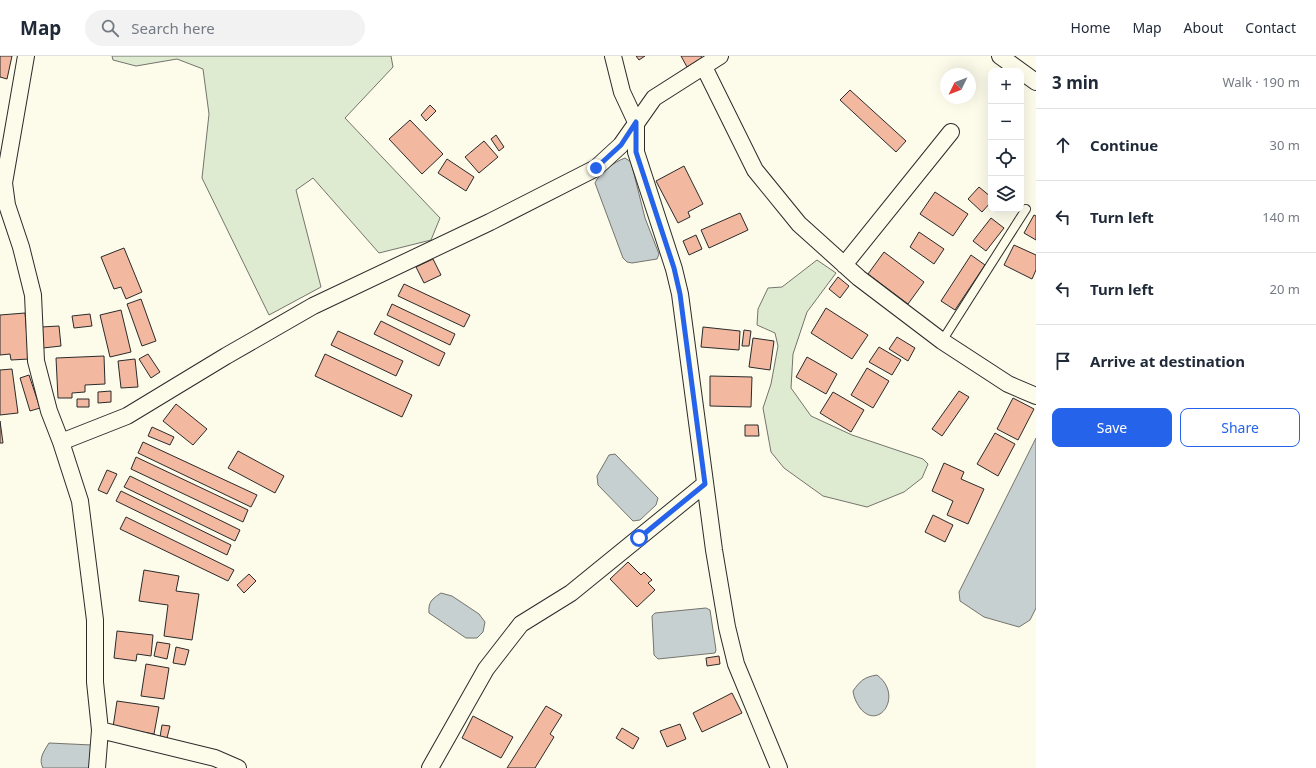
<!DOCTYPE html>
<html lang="en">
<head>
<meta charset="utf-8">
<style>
	body { margin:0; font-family:"Noto Sans",sans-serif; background:#f2f2f3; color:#1f2937 }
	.controls { position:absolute; right:12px; top:12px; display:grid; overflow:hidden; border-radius:8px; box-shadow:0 4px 16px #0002 }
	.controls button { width:36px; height:36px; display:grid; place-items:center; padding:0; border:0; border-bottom:1px solid #e0e1e3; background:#fff; color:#1f2937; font:20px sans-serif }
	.compass { position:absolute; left:940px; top:12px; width:36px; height:36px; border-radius:50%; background:#fff; box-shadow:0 4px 16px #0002; rotate:227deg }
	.stop { position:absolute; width:12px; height:12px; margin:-9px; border:3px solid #2563eb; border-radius:50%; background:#fff }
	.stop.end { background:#2563eb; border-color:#fff; box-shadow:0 1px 4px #0008 }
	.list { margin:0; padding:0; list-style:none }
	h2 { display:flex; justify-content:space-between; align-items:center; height:52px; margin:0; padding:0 16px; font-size:17px }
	h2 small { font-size:13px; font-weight:400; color:#747a83 }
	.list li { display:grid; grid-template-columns:26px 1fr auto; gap:12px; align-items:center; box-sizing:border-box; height:72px; padding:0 16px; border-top:1px solid #e0e1e3 }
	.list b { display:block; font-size:15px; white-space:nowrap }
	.list em { font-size:13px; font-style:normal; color:#747a83 }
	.actions { display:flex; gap:8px; padding:12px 16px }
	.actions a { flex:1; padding:9px 0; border:1px solid #2563eb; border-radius:8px; text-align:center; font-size:14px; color:#2563eb }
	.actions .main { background:#2563eb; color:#fff }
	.icon { flex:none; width:22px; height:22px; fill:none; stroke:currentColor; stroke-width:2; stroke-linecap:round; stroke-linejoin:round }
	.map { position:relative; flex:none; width:1036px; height:712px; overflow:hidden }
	header { display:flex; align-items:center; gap:24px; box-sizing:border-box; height:56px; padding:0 20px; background:#fff; border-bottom:1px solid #e0e1e3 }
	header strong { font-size:19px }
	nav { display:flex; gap:22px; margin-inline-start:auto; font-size:14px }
	.search { width:280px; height:36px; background:#f2f2f3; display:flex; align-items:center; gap:10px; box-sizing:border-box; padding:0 14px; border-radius:22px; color:#747a83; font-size:15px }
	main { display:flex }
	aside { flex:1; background:#fff }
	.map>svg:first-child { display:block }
	.green { fill:#deebd1; stroke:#74746e }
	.water { fill:#c7d0d0; stroke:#74746e }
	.building { fill:#f2b8a0; stroke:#2b2b2b }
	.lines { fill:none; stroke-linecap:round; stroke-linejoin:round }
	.service-casing { stroke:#2b2b2b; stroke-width:10 }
	.minor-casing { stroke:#2b2b2b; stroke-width:18 }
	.service { stroke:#fdfbea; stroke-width:8 }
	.minor { stroke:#fdfbea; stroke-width:16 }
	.route { stroke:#2563eb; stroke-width:5 }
</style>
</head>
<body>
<header>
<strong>Map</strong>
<div class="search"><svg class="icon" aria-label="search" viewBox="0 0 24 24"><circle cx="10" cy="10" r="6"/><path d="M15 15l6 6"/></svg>Search here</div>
<nav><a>Home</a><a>Map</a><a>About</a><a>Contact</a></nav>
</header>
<main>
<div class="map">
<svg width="1036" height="712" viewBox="0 0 1036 712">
	<rect width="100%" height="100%" fill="#fdfbea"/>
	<path class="green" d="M112 0H391L393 11 345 62 440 162 431 184 379 197 313 122 296 134 321 231 269 259 202 122 209 58 203 13 177 3 136 10 113 4Z
		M817 204 836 217 807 256 793 298 791 332 811 360 852 379 923 403 928 408 922 422 904 436 867 451 823 440 784 412 771 396 763 352 771 328 778 290 775 277 757 269 758 253 768 232 782 231Z"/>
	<path class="water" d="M625 102 631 106 645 162 659 198 657 203 632 207 627 206 623 202 595 127C600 116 614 106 625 102Z
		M1036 382V552L1030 564 1019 571 984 561 960 545 959 536Z
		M615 398 658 442 656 449 640 464 633 465 598 429 597 420 609 399Z
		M441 537 452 540 479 558 485 566 483 576 477 582H466L429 557C428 546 432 543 441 537Z
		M706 552 710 554 716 594 715 597 658 603 654 599 652 560 655 557Z
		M877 619C904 639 879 676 860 652 856 646 854 642 853 635 860 625 864 621 877 619Z
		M49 687 92 689 90 712H43C38 703 44 695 49 687Z"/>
	<path class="building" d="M0 0H12L7 23 0 21Z
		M636 0H645L639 4Z
		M681 0H701L702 2 687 11Z
		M850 34 906 85 896 96 840 44Z
		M430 49 436 55 426 65 421 59Z
		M410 64 443 98 422 118 389 83Z
		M496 79 504 91 499 95 491 83Z
		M484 85 498 101 479 117 465 101Z
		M447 103 474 121 466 135 438 117Z
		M684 110 703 148 688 156 690 161 678 167 656 125Z
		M979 131 991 141V146L982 156 968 143Z
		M935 136 968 158 953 180 920 158Z
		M740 157 748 174 709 192 701 174Z
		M1034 159 1036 160V184L1024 177Z
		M991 162 1004 172 986 195 973 185Z
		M919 176 944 193 934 208 910 191Z
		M696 179 702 193 689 199 683 185Z
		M1014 189 1036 199V214L1032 223 1004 209Z
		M124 192 142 236 126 243 121 231 114 233 101 201Z
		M884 196 924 226 908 248 868 218Z
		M971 199 985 209 955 254 941 245Z
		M433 203 441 219 424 227 416 211Z
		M838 221 849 230 840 242 829 233Z
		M404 228 470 259 464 271 398 240Z
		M141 243 156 285 142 290 127 248Z
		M392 248 455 278 450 289 387 259Z
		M826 252 868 279 852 303 811 277Z
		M121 254 131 296 110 301 100 259Z
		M25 257 29 303 11 304 10 298 0 299V259Z
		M90 258 92 270 74 272 72 260Z
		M381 265 445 297 439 310 374 278Z
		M59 270 61 290 43 292 41 271Z
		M703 271 740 275 739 294 701 291Z
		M744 274 751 275 749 290H742Z
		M338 275 403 305 396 320 331 289Z
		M897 281 915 292 908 305 889 293Z
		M753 282 774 285 770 314 749 311Z
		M879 291 901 304 892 319 869 306Z
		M148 298 160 316 151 322 139 303Z
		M325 298 412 339 402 361 315 320Z
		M104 300 105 328 85 329V336L72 337V342H58L56 302Z
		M807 301 837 318 826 338 796 321Z
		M135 303 138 331 121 332 118 305Z
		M867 312 889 325 873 352 851 339Z
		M12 313 18 357 0 359V314Z
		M29 319 40 352 30 355 20 322Z
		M710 320 752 321 751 351 710 350Z
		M111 335V346L98 347V336Z
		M959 335 969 341 942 380 932 373Z
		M833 336 864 354 851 376 820 357Z
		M1013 342 1034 353 1018 384 997 373Z
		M77 343H89V351H77Z
		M176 348 207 373 193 389 163 365Z
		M0 365 3 387H0Z
		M745 369H758L759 380H745Z
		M152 371 174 381 170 389 148 380Z
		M995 377 1015 388 998 420 977 408Z
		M143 386 257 439 251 451 138 397Z
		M238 395 284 420 275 437 228 412Z
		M136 401 248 454 243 466 131 413Z
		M944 407 964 416 961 423 984 433 968 468 947 459 953 445 932 435Z
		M107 414 117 418 107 438 98 434Z
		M130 420 240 474 235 485 124 431Z
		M121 435 231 489 227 499 116 445Z
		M933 459 953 469 945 486 925 476Z
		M126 461 234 514 228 525 120 473Z
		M628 506 641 519 644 516 652 524 648 527 655 534 637 551 610 523Z
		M144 514 179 520 176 535 199 538 192 584 164 580 168 549 139 545Z
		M249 518 256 525 244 537 237 529Z
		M117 575 153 579 151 600 137 598 136 605 114 602Z
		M157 586 170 588 167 603 154 600Z
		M176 591 189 594 185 609 173 607Z
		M719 600 720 608 707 610 706 602Z
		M146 608 169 612 164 643 141 640Z
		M732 637 742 657 702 676 693 657Z
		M117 645 159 651 154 678 113 671Z
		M546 650 562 659 550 678 554 681 535 712H507Z
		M473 660 513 681 501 702 462 682Z
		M680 668 686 683 667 691 660 675Z
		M162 669 170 670 167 682 160 681Z
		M622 672 639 682 633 693 616 682Z"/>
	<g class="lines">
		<defs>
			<path id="service" d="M942 285 1026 153"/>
			<path id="minor" d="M26 0 4 127 7 149 21 191 33 239 36 305 49 355 61 386 80 445 95 564V626L100 674 97 712
				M613 0 622 36 636 66V96L674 213 680 238 714 494 727 571 736 608 779 712
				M1000 0 1036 26
				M704 11 755 114 799 168 859 222 942 285 1008 328 1036 340
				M844 209 951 76
				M61 386 127 360 226 300 313 250 490 166 596 112 621 89 654 42 720 0
				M100 674 215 702 238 712
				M430 712 486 613 521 568 571 537 705 428"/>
		</defs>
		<use href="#service" class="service-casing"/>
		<use href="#minor" class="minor-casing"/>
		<use href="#service" class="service"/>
		<use href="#minor" class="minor"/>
	</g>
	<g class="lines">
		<path class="route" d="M596 112 621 89 636 66V96L674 212 680 238 705 428 639 482"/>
	</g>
</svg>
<div class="controls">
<button>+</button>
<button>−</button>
<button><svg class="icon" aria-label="locate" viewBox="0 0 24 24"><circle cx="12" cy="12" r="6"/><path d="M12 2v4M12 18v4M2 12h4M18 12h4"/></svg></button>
<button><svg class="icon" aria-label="layers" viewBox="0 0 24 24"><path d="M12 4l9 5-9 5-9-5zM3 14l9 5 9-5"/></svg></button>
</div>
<svg class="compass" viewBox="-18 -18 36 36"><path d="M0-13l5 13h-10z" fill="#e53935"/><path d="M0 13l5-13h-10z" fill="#747a83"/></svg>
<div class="stop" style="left:639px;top:482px"></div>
<div class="stop end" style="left:596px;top:112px"></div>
</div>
<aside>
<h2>3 min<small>Walk · 190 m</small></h2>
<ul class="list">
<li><svg class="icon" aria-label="ahead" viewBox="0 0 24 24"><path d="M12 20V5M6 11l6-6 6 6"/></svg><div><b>Continue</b></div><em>30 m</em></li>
<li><svg class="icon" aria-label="left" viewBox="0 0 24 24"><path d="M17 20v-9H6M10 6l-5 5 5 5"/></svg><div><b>Turn left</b></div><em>140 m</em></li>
<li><svg class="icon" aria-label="left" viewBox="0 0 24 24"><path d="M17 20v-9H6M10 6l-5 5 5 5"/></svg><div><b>Turn left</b></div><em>20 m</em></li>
<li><svg class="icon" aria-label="arrive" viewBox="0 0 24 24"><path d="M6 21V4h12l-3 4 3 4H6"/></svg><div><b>Arrive at destination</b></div></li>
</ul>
<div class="actions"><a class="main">Save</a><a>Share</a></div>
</aside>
</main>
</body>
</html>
